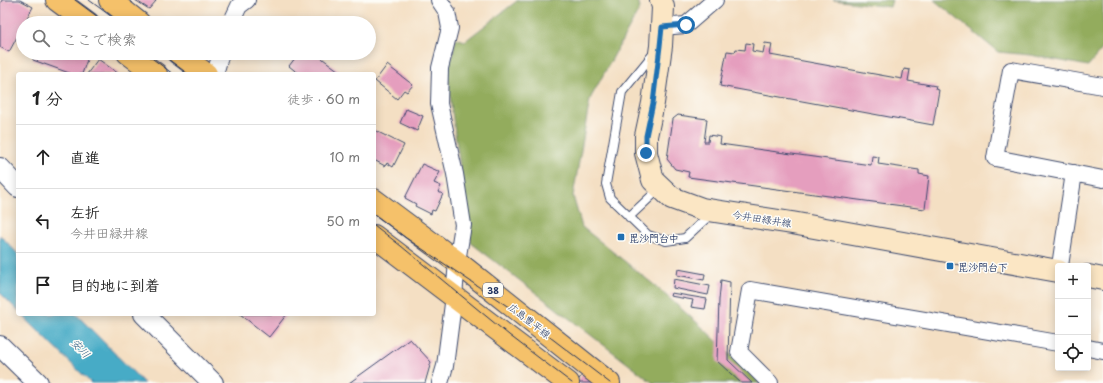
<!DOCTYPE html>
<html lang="ja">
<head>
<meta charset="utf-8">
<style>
	body { margin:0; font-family:"Playpen Sans","Klee One",sans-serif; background:#f6f6f6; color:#222 }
	.controls { position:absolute; right:12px; bottom:12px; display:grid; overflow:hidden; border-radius:4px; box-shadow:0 2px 10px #0003 }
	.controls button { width:36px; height:36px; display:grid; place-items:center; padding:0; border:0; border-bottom:1px solid #e0e0e0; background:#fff; color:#222; font:20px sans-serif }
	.stop { position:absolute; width:12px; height:12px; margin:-9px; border:3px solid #1f6fb2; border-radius:50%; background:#fff }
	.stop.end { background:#1f6fb2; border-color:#fff; box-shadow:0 1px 4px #0008 }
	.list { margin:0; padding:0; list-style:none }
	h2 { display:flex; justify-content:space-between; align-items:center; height:52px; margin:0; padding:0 16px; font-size:17px }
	h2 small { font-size:13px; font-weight:400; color:#767676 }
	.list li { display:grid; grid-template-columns:26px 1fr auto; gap:12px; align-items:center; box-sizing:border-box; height:64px; padding:0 16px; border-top:1px solid #e0e0e0 }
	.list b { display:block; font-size:15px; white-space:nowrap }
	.list p { margin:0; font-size:13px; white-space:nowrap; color:#767676 }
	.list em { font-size:13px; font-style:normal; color:#767676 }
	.icon { flex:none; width:22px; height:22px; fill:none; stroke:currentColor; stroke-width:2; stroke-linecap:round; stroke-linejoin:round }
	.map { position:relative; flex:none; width:1103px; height:383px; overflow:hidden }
	.search { position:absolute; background:#fff; box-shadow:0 2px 10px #0003; left:16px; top:16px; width:360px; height:44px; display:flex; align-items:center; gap:10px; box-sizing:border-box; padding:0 14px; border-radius:22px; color:#767676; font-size:15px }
	.panel { position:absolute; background:#fff; box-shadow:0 2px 10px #0003; left:16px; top:72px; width:360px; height:244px; border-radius:4px }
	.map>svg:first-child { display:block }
	.forest { fill:#93ac5d; stroke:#576e5e }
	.water { fill:#46abc6; stroke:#306d92 }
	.building { fill:#e59ebe }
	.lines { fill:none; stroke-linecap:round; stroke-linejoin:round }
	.service-casing { stroke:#3c496d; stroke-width:10 }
	.minor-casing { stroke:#3c496d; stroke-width:18 }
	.tertiary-casing { stroke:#3c496d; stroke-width:22 }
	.secondary-casing { stroke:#3c496d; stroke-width:24 }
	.primary-casing { stroke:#3c496d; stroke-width:24 }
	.service { stroke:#fff; stroke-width:8 }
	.minor { stroke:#fff; stroke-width:16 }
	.tertiary { stroke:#fff; stroke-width:20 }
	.secondary { stroke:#fbe6c4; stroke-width:22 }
	.primary { stroke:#f5c16b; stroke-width:22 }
	.tram { stroke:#1b2f5e; stroke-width:1 }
	.route { stroke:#1f6fb2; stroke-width:5 }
	.poi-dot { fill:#1f6fb2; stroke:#fdfcf7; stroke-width:1.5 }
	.labels { text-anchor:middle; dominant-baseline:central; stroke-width:3; stroke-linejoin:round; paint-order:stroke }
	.shield { fill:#fdfcf7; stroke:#5f6c8c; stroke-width:1 }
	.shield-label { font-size:9px; font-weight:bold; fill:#1b2f5e }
	.street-label { font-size:10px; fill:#1b2f5e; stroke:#fdfcf7 }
	.poi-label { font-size:10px; font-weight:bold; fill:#1b2f5e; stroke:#fdfcf7; text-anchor:start }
	.water-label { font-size:11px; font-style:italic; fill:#2a5a82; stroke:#fdfcf7 }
</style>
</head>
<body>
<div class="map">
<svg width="1103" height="383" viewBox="0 0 1103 383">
	<rect width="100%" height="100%" fill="#fdfcf7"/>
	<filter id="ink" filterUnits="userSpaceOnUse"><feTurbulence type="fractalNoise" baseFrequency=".025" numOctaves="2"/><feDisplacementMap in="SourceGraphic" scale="8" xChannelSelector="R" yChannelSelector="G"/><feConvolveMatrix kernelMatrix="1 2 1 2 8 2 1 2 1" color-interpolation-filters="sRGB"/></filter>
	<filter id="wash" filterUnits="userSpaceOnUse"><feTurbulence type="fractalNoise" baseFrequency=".012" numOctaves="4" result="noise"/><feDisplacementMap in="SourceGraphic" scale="16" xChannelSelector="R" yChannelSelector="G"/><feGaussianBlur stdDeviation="0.9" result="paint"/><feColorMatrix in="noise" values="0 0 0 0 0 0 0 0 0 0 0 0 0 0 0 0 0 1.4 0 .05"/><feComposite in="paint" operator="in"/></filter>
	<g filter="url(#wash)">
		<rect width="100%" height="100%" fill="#f4dfc3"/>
		<path class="forest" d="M518 0H638L640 8 590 99 573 196 582 227 653 284 701 326 760 383H653L471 243 451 105 448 73 456 38 465 41Z
			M833 0H892L890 7Z
			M934 0H1103V48L1088 66 1030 55 998 52Z"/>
		<path class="water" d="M0 235 18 254V311L0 293Z
			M21 314H76L144 383H91Z"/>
		<g id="blocks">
			<path class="building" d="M2 0H20L33 7 24 23H23V26L9 52 0 47V4Z
				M135 0H155L156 1 149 9Z
				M746 43 753 44 752 51 763 53 765 43 772 44 770 55 902 79 904 69 910 70 908 81 936 86 935 89 939 90 933 125 720 86 727 51 735 52 736 49 745 50Z
				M35 53H87L89 54 82 74H72L33 60Z
				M299 53H315L343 74H299L289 66Z
				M98 59 119 74H87Z
				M387 65 413 85 407 92 404 90 397 99 375 81Z
				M406 109 423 116 417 131 400 123Z
				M678 115 707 119 704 142H708L709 135 721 137 720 144 871 165 872 156 879 157 878 164 919 170V174L929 176 925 209 688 177 689 172 675 169 667 159 673 119Z
				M374 130 404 145 393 167 387 163 385 166 374 160Z
				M422 164 440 172 434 183 441 186 438 192 443 194 435 211 432 210 431 214 415 206 416 204 405 198Z
				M678 269 705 274 704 280 677 275Z
				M674 279 710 286 708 295 673 288Z
				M721 280 730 282 728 360 752 383H741L717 361 719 300Z
				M671 293 707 299 705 309 691 307 693 300 670 296Z
				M240 314H287L269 337Z
				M410 339 431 362 425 383H349Z
				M586 370 603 383H576Z"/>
		</g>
	</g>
	<g filter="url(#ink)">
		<use href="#blocks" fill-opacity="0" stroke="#3c496d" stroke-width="1"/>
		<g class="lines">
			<defs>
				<path id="service" d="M654 53 622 92 606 184 610 198 648 235 666 241 685 238 712 213
					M629 217 660 188"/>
				<path id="minor" d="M439 0 447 12 450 28 440 68 439 104 455 174 463 225 457 262 454 296 445 366 440 383
					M231 23 239 6 247 0
					M661 27 686 25 715 0
					M214 74 217 67 221 53
					M1103 86 1011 70 995 158 1103 179
					M1060 266 1074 173
					M1088 348 1103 351
					M770 383 739 352 750 290 1058 343"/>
				<path id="tertiary" d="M0 168 18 187
					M144 314 213 383
					M0 346 38 383"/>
				<path id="secondary" d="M661 0 663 7 661 46 653 103 646 136V153L653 180 672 198 702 209 792 223 1058 271
					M1088 276 1103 279"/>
				<path id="primary" d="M57 0 88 23
					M110 0 139 23
					M128 53 156 74
					M178 53 206 74
					M374 200 457 262 609 383
					M374 236 568 383"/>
			</defs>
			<use href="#service" class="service-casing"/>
			<use href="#minor" class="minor-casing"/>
			<use href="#tertiary" class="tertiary-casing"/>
			<use href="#secondary" class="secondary-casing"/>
			<use href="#primary" class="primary-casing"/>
			<use href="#service" class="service"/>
			<use href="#minor" class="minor"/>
			<use href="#tertiary" class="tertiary"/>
			<use href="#secondary" class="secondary"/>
			<use href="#primary" class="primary"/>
			<path class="tram" d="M75 0 106 23
				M89 0 120 23
				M145 53 173 74
				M160 53 188 74
				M374 214 406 238 525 318 610 383
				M374 225 401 246 509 335 572 383"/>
		</g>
	</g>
	<g class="lines" filter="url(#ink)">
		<path class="route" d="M646 153V136L653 103 660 46 662 27 686 25"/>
	</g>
	<g class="poi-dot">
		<rect x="617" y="233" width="8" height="8" rx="2"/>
		<rect x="946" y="262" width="8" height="8" rx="2"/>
	</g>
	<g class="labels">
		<rect class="shield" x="483" y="283" width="20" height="14" rx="3"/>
		<g class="shield-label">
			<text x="493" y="290">38</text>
		</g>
		<g class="street-label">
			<text transform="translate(762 218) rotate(9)">今井田緑井線</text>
			<text transform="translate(530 320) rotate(38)">広島豊平線</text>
		</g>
		<g class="poi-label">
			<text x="629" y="237">毘沙門台中</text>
			<text x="958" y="266">毘沙門台下</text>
		</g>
		<g class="water-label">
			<text transform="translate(81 348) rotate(47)">安川</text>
		</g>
	</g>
</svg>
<div class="controls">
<button>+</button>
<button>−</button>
<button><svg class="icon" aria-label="locate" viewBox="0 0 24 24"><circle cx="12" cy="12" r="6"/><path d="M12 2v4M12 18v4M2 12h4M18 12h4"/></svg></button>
</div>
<div class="stop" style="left:686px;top:25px"></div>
<div class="stop end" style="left:646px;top:153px"></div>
<div class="search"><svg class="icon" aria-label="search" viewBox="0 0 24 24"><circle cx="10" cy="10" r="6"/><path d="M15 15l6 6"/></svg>ここで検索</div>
<section class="panel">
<h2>1 分<small>徒歩 · 60 m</small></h2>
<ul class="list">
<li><svg class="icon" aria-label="ahead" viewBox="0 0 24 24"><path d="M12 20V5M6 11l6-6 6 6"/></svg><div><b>直進</b></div><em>10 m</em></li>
<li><svg class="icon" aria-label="left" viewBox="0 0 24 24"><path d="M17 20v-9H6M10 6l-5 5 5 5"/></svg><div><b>左折</b><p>今井田緑井線</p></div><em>50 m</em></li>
<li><svg class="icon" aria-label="arrive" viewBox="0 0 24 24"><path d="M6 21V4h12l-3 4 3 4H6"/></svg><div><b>目的地に到着</b></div></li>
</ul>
</section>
</div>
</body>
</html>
